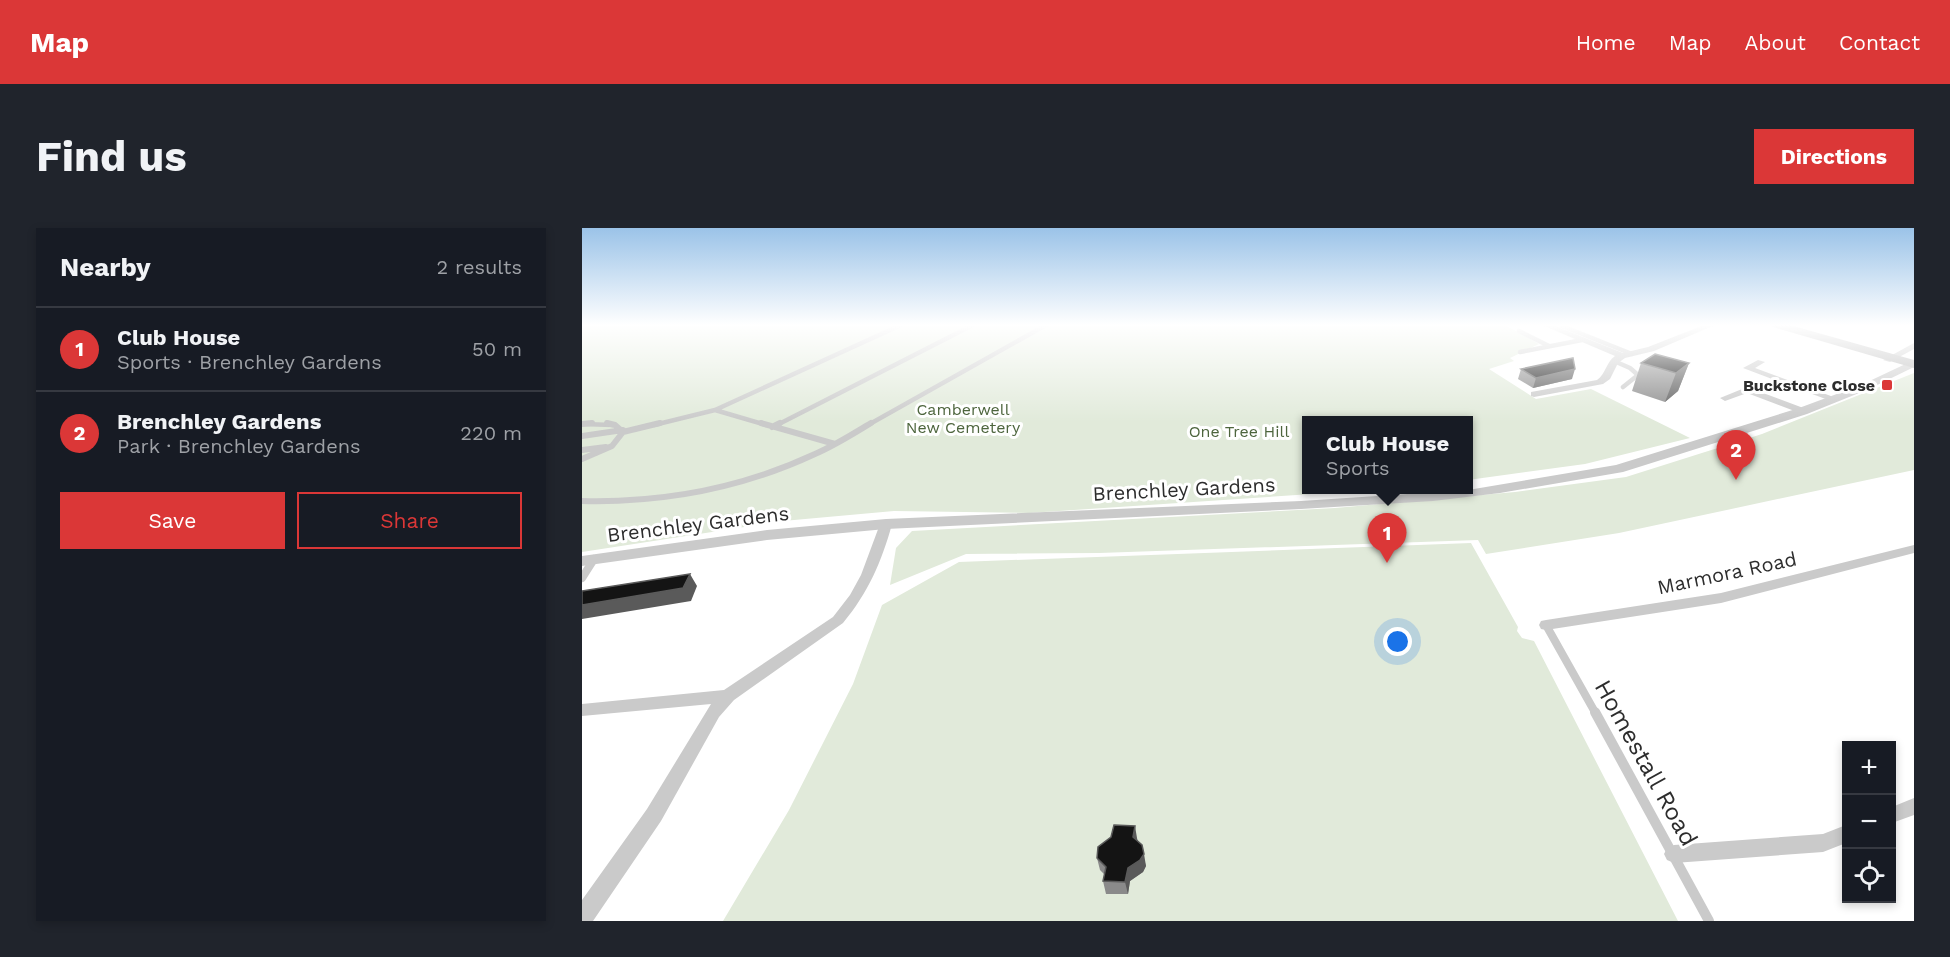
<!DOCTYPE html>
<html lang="en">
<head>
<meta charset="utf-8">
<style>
	body { margin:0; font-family:"Work Sans",sans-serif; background:#20242c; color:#f1f3f6 }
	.controls { position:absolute; right:18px; bottom:18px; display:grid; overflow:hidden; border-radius:0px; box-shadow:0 3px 9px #0003 }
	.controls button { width:54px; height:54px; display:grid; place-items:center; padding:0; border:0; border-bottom:2px solid #363941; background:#171b24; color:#f1f3f6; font:30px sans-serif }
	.you { position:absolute; left:816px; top:414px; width:21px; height:21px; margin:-15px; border:4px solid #fff; border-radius:50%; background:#1a73e8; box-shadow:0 0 0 9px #1a73e833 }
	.badge { display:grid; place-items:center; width:39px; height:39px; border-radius:50%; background:#db3737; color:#fff; font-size:20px; font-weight:700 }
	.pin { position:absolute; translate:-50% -50px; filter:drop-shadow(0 2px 3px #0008) }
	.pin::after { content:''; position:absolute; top:32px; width:21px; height:18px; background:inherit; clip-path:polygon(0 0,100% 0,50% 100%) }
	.popup { position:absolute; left:720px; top:188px; width:171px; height:78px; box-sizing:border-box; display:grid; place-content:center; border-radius:0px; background:#171b24; filter:drop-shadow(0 2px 4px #0005); font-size:20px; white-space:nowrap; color:#9ea1a6 }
	.popup b { font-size:22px; color:#f1f3f6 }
	.popup::after { content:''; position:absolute; left:50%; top:100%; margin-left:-12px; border:12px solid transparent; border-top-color:#171b24 }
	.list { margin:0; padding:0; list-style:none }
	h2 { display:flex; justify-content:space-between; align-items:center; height:78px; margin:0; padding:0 24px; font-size:26px }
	h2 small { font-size:20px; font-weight:400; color:#9ea1a6 }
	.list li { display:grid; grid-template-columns:39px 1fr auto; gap:18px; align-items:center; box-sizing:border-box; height:84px; padding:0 24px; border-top:2px solid #363941 }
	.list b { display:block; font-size:22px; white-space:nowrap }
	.list p { margin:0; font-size:20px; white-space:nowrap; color:#9ea1a6 }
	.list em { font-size:20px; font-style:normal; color:#9ea1a6 }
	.actions { display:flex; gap:12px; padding:18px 24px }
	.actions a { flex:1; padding:14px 0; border:2px solid #db3737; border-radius:0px; text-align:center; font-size:21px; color:#db3737 }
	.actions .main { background:#db3737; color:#fff }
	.icon { flex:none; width:33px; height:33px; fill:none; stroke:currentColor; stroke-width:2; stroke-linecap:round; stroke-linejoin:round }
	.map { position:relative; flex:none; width:1332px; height:693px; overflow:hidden; border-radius:0px }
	header { display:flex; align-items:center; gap:36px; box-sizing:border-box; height:84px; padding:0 30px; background:#db3737; color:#fff }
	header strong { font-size:28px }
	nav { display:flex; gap:33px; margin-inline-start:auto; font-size:21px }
	.intro { display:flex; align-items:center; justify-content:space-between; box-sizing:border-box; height:144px; padding:0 36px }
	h1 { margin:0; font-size:42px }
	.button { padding:15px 27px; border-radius:0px; background:#db3737; color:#fff; font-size:21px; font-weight:700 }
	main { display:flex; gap:36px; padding:0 36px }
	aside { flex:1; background:#171b24; border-radius:0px; box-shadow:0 3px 9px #0003 }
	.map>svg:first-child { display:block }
	.green { fill:#e1eada }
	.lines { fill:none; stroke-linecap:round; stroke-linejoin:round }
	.service-far3 { stroke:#cacaca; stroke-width:4.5 }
	.service-far2 { stroke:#cacaca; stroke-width:6 }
	.service-far1 { stroke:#cacaca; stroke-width:8 }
	.service { stroke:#cacaca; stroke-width:10 }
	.minor { fill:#cacaca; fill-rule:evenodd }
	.tertiary { fill:#cacaca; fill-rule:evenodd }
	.secondary { fill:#b7b7b7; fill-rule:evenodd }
	.wall { fill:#8a8a8a }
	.shaded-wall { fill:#5a5a5a }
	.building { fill:#141414; stroke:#5a5a5a; stroke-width:1.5 }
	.poi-dot { fill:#db3737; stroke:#fff; stroke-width:2 }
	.labels { text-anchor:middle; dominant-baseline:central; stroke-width:6; stroke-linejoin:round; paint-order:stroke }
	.far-poi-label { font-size:16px; font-weight:bold; fill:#2d2d2d; stroke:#fff; text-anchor:end }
	.far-park-label { font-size:16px; fill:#4d653d; stroke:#fff }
	.street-label { font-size:20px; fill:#2d2d2d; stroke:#fff }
	.near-street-label { font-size:24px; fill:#2d2d2d; stroke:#fff }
</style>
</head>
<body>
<header>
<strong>Map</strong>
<nav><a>Home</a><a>Map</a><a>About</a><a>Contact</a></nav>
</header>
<div class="intro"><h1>Find us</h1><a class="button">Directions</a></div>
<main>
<aside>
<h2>Nearby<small>2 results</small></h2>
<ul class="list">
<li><span class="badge">1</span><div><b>Club House</b><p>Sports · Brenchley Gardens</p></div><em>50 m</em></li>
<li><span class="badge">2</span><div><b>Brenchley Gardens</b><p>Park · Brenchley Gardens</p></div><em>220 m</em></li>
</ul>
<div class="actions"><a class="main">Save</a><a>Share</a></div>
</aside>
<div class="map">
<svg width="1332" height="693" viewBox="0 0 1332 693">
	<rect width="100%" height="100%" fill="#fff"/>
	<path class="green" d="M0 97H923L957 116 928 130 932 133 907 141 954 171 1009 161 1108 210 1003 236 886 252V192H724V262H790L447 285 312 283 201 293 0 324Z
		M1332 145V242L1037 305 904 326 896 312 517 325 384 326 308 357 314 320 330 303 753 280 933 264 1044 249 1180 206Z
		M889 315 936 399 935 403 940 410 952 413 1096 693H141L207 582 271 456 300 377 377 334Z"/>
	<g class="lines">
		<path class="service-far3" d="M980 98 1050 126
			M937 103 967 118
			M938 124 1000 112
			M1032 133 1048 140 1056 147 1041 159
			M133 182 184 197
			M0 196 31 197
			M72 197 133 182 319 97
			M195 197 391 97
			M286 197 464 97"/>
		<path class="service-far2" d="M179 195 253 216
			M0 196 10 195
			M190 199 198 195
			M41 204 78 195
			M0 208 41 202
			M0 222 24 219
			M0 231 30 218 41 204 33 197 25 195
			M0 273C80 275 160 260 233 226 252 218 271 206 289 195"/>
		<path class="service-far1" d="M0 350 12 331
			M964 397 1014 486"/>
		<path class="service" d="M1013 484 1127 693"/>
		<path class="minor" d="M960 97H971L1041 125 1066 119 1122 97H1133L1072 123 1043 130 1036 135 1028 151 1021 156 952 169 949 168V164L1015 152C1024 146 1024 134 1033 128Z
			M1332 115V121L1308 134 1301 132Z
			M1176 132 1183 134 1173 140 1257 171 1249 173 1161 140Z
			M1165 159 1224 181 1226 183 1218 185 1165 165 1143 173 1138 170Z
			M304 292 310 296C300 333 286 365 261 395L152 472 137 489 79 593 11 693H0V672L65 581 129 476 0 488V476L142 462 251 389 268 367 279 347 298 296Z
			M1332 317V325L1139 375 964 402 959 401 957 397 959 393 964 392 1139 365Z
			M1332 570V587L1310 595V579Z
			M1264 597V615L1241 624 1092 635 1085 632 1082 626 1085 620 1092 617 1241 606Z"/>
		<path class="tertiary" d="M1332 132V139L1287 161 1225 186 1041 244 918 265 851 273 719 281 304 301 185 312 0 338V328L185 302 304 291 719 273 886 262 1034 237 1217 180 1279 157Z"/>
		<path class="secondary" d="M1189 97H1208L1332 132V140L1191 99Z"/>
	</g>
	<path class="wall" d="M1059 135H1107L1096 163 1083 174 1050 163Z
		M939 141 990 151 951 160 936 151Z
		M555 610 564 638 561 644 548 653 546 666H524L521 653 523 647 518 642 515 630Z"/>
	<path class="shaded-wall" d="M1107 135 1096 163 1083 174 1094 145Z
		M993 141 990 151 951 160 954 150Z
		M108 346 115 358 109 373 0 391V377Z
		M553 598 555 610 553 622 551 609Z
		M562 626 564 638 561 644 548 653 546 666 543 654 546 640Z"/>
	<path class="building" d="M1073 126 1107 135 1094 145 1059 135Z
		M991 130 993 141 954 150 939 141Z
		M108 346 101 360 0 377V363Z
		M532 597 553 598 551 609 560 617 562 626 558 632 546 640 543 654 521 653 524 639 515 630 516 619 529 609Z"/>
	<linearGradient id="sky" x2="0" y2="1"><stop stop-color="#9bc3e8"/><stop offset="0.5" stop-color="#fff"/><stop offset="1" stop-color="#fff" stop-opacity="0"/></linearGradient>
	<rect width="1332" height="194" fill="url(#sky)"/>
	<rect class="poi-dot" x="1299" y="151" width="12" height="12" rx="3"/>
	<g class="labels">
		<g class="far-poi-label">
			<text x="1293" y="157">Buckstone Close</text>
		</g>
		<g class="far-park-label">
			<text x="381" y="181">Camberwell<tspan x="381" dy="18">New Cemetery</tspan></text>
			<text x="657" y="203">One Tree Hill</text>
		</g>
		<g class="street-label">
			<text transform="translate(602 261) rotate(-3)">Brenchley Gardens</text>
			<text transform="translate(116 296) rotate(-7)">Brenchley Gardens</text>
			<text transform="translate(1145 345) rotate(-12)">Marmora Road</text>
		</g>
		<g class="near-street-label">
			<text transform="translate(1064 535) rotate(61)">Homestall Road</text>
		</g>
	</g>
</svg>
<div class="controls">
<button>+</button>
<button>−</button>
<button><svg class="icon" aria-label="locate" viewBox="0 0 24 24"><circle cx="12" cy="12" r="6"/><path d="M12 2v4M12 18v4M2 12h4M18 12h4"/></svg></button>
</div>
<div class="you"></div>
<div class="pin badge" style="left:805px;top:335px">1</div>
<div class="popup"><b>Club House</b>Sports</div>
<div class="pin badge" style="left:1154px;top:252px">2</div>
</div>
</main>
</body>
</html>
